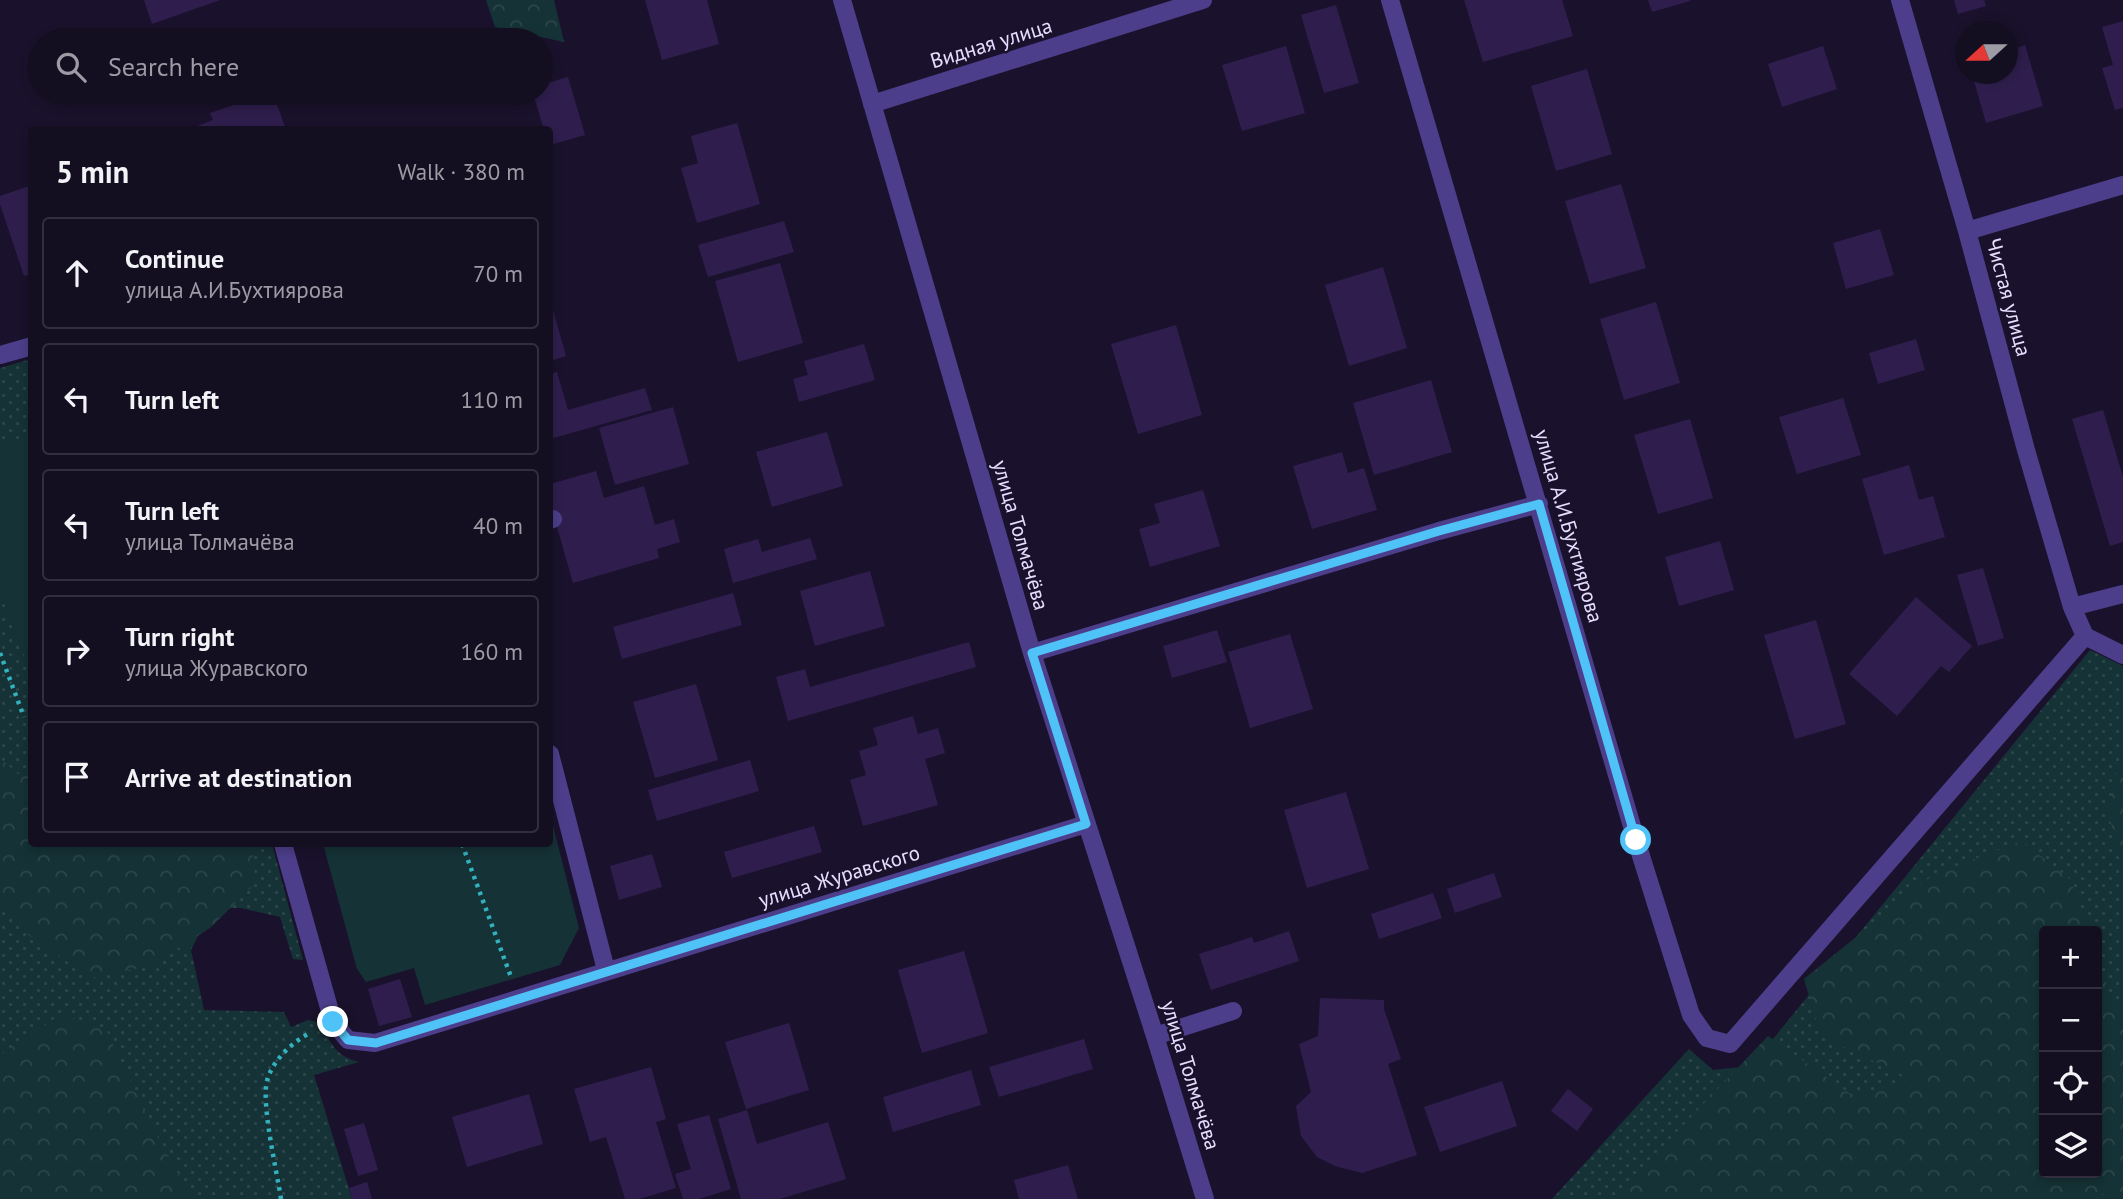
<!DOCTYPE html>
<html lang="en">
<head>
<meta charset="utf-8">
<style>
	body { margin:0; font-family:"PT Sans",sans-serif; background:#211c2e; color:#f1f3f6 }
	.controls { position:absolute; right:21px; bottom:21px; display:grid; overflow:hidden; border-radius:7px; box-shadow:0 4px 10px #0003 }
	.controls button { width:63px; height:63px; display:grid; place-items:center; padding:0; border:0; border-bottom:2px solid #332e3f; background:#140e21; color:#f1f3f6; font:35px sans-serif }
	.compass { position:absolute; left:1955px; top:21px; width:63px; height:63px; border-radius:50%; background:#140e21; box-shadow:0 4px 10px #0003; rotate:249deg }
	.stop { position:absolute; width:21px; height:21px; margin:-16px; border:5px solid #4fc3f7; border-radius:50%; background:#fff }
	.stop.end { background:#4fc3f7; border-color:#fff; box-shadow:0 2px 7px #0008 }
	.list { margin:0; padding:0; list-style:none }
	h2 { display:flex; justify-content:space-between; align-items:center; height:91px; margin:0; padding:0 28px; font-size:30px }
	h2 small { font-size:23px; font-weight:400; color:#9d9ca5 }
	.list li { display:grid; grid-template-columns:46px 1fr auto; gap:21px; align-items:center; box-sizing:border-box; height:112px; margin:0 14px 14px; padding:0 14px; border:2px solid #332e3f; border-radius:7px }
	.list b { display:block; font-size:26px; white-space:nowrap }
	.list p { margin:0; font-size:23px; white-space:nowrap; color:#9d9ca5 }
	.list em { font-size:23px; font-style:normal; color:#9d9ca5 }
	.icon { flex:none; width:38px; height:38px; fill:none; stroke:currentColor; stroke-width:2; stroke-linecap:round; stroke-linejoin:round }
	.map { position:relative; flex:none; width:2123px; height:1199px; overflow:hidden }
	.search { position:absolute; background:#140e21; box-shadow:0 4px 10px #0003; left:28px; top:28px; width:525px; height:77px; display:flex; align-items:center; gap:18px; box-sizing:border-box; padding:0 24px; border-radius:38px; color:#9d9ca5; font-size:26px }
	.panel { position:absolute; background:#140e21; box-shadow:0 4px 10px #0003; left:28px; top:126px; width:525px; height:721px; border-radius:7px }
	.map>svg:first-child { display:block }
	.grass { fill:url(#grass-dots); fill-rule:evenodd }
	.forest { fill:url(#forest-crowns) }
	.green { fill:#153236 }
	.building { fill:#2f1e4d }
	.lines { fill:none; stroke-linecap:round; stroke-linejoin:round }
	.path { stroke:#33b1be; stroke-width:4.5; stroke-dasharray:3.5 5; stroke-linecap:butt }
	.minor { stroke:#4c3e8a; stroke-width:18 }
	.route { stroke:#4fc3f7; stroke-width:9 }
	.labels { text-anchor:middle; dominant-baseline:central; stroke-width:5; stroke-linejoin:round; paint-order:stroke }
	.street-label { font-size:21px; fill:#e6deff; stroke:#1a122c }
</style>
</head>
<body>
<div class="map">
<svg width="2123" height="1199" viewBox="0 0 2123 1199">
	<defs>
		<pattern id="grass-dots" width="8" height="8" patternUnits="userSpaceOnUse" patternTransform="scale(1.75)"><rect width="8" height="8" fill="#153236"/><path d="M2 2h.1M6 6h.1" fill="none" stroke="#2c464a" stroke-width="1.8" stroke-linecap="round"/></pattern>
		<pattern id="forest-crowns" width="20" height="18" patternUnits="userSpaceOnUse" patternTransform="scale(1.75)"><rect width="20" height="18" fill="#153236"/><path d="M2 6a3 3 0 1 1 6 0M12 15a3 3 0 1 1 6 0" fill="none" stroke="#2c464a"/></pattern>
	</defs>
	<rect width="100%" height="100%" fill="#1a122c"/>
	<path class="grass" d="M31 359 32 844H272L303 960 293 959 280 917 241 908H219L204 924 191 950 204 1010 284 1012 291 1027 308 1020 322 1023C331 1044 335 1056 359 1062L314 1075 352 1199H0V368Z
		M2090 650 2123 666V1199H1552L1689 1049 1713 1070 1751 1066ZM2044 931H2097V1173H2044Z"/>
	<path class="forest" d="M486 0H554L564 42 495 27Z
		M2123 747V874L2108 811Z
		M0 758 18 774 31 771 32 844H252L256 883 210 928 150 966 91 978 21 930 0 900Z
		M2022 841 2071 880 2088 931H2044V1173H2097V956L2115 1009 2123 1010V1197L2101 1194 2077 1199H1613L1768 1036 1855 1097 1911 1079 1821 1036 1804 979 1933 875Z
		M62 1014 106 1029 149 1121 192 1199H0V1055Z"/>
	<path class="green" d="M31 434V673L0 592V446Z
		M550 814 579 928 560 965 425 1005 414 968 366 982 357 969 323 844H550Z"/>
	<path class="building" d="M144 0H220L152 24Z
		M645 0H707L719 44 662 60Z
		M1464 0H1562L1573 36 1483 62Z
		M1648 0H1690V1L1652 12Z
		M1954 0H1984L1986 6 1958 14Z
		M1336 5 1359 83 1324 93 1301 15Z
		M2123 21V108L2115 110 2102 68 2113 65 2102 27Z
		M2025 45 2043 106 1986 123 1972 74H2008V51Z
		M1286 46 1305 113 1242 131 1222 65Z
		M1823 46 1837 89 1782 107 1768 64Z
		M1587 69 1612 154 1556 171 1531 86Z
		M568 77 585 135 550 145V130H544L533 93H541V85Z
		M269 93H273L286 130H187L213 120 210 113Z
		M737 123 760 204 697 223 681 168 698 163 691 136Z
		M1621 184 1646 268 1590 284 1565 201Z
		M32 185V274L24 276 0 204V196Z
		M784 221 794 252 708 277 698 245Z
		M1880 229 1894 275 1846 289 1833 243Z
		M780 263 803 343 738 362 715 281Z
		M1383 267 1407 348 1349 366 1325 285Z
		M550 299 566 356 550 361Z
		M1656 302 1680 383 1624 400 1600 319Z
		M1176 325 1202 415 1138 434 1111 344Z
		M1916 339 1925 370 1878 384 1869 353Z
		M864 344 875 380 799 402 793 379 808 375 804 361Z
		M557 372 568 410 645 388 652 410 550 439V374Z
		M1431 380 1452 452 1374 475 1353 403Z
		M1843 398 1861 455 1797 474 1779 417Z
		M673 407 689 464 615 485 599 428Z
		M2103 410 2123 477V542L2110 546 2072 419Z
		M1690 419 1713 498 1658 514 1634 435Z
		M827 432 843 486 772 507 756 452Z
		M1342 452 1348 473 1364 468 1377 510 1312 529 1293 466Z
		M1909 465 1919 500 1933 496 1945 537 1884 555 1862 479Z
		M596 471 604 498 644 486 655 525 674 519 680 542 657 549 659 558 573 583 550 502V484Z
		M1203 490 1220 546 1150 567 1139 529 1160 523 1154 504Z
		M810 538 817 559 733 583 724 549 758 539 762 552Z
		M1720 541 1734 590 1679 606 1665 557Z
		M1983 568 2004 638 1978 646 1957 575Z
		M870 571 885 626 815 646 800 591Z
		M733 593 742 625 622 659 613 627Z
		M1916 597 1972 646 1949 672 1941 666 1897 716 1849 674Z
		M1816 620 1846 724 1795 739 1764 635Z
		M1217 630 1227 662 1172 678 1163 646Z
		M1290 634 1313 709 1250 728 1228 652Z
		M969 642 976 667 788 721 776 677 805 669 810 687Z
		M696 684 718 760 655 778 633 702Z
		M913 716 918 734 938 728 945 753 925 759 938 805 863 826 850 780 866 775 859 751 878 745 873 728Z
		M750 760 759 791 657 821 648 790Z
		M1346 792 1369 869 1307 888 1284 810Z
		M814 826 822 852 732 878 724 852Z
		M652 854 662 887 619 900 610 866Z
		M1494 873 1502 897 1455 913 1447 889Z
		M1433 893 1442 918 1379 939 1371 914Z
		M1289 931 1299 961 1211 990 1199 954 1252 937 1254 943Z
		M964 951 988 1033 922 1053 898 970Z
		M400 979 412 1017 379 1026 368 989Z
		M1320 998 1384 1000V1009L1401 1059 1388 1064 1417 1155 1362 1173 1335 1166 1317 1157 1301 1136 1296 1106 1311 1092 1299 1044 1318 1036Z
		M789 1023 809 1090 746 1109 725 1042Z
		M1084 1039 1093 1069 999 1097 989 1067Z
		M651 1067 666 1119 656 1122 676 1188 639 1199H625L606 1137 590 1142 574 1089Z
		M971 1070 981 1105 893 1132 883 1097Z
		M1502 1081 1517 1126 1440 1152 1424 1107Z
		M1568 1089 1593 1109 1577 1131 1551 1111Z
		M529 1094 543 1144 467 1167 452 1117Z
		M747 1110 757 1144 828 1122 846 1179 780 1199H741L718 1119Z
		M709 1115 731 1189 699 1199H683L675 1174 691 1169 677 1124Z
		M364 1123 378 1170 358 1176 344 1129Z
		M1068 1165 1078 1199H1019L1014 1180Z
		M367 1182 372 1199H352L349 1188Z"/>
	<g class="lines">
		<path class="path" d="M0 653 24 717
			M462 844 511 977
			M281 1199C277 1172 261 1104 267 1081 272 1061 292 1042 310 1033"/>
		<path class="minor" d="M842 0 1032 653 1155 1036 1205 1199
			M1390 0 1636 840 1691 1015 1707 1038 1730 1044 2085 636
			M1900 0 1967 231 2026 450 2072 607 2085 636 2123 655
			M872 104 1203 0
			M1967 231 2123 185
			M0 355 32 346
			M550 520 553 519
			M2072 607 2123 594
			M1032 653 1439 531 1539 504
			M550 754 606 970
			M283 844 333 1022 348 1040 375 1043 1086 824
			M1155 1036 1233 1011"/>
	</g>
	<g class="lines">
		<path class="route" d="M333 1022 348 1040 376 1043 1086 824 1032 653 1439 531 1539 504 1636 840"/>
	</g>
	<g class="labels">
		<g class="street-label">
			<text transform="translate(991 43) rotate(-17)">Видная улица</text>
			<text transform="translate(2009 297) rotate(75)">Чистая улица</text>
			<text transform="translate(1569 526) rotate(74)">улица А.И.Бухтиярова</text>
			<text transform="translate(1021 535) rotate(74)">улица Толмачёва</text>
			<text transform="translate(839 876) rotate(-17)">улица Журавского</text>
			<text transform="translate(1191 1075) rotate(73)">улица Толмачёва</text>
		</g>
	</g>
</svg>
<div class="controls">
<button>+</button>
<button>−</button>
<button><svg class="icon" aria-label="locate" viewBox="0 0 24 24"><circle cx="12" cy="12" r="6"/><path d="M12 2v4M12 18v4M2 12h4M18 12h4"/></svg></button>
<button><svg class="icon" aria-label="layers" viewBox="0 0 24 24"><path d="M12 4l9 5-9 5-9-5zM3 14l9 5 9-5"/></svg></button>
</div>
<svg class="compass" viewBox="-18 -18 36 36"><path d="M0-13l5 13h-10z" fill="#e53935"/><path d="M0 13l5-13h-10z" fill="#9d9ca5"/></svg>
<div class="stop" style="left:1636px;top:840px"></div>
<div class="stop end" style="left:333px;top:1022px"></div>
<div class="search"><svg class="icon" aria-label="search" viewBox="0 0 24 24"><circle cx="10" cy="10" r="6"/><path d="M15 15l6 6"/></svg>Search here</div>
<section class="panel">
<h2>5 min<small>Walk · 380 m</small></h2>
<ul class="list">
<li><svg class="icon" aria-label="ahead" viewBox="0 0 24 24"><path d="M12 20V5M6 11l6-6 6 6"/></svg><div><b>Continue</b><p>улица А.И.Бухтиярова</p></div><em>70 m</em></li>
<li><svg class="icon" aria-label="left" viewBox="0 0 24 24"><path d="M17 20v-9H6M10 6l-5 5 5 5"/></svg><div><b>Turn left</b></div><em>110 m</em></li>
<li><svg class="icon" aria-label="left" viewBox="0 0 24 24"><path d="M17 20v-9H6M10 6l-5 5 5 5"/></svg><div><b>Turn left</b><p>улица Толмачёва</p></div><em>40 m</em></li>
<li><svg class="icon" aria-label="right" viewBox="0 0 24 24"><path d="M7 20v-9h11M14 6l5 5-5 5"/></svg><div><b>Turn right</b><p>улица Журавского</p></div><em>160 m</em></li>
<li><svg class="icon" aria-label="arrive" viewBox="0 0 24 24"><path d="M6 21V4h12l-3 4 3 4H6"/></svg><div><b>Arrive at destination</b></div></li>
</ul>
</section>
</div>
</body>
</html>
